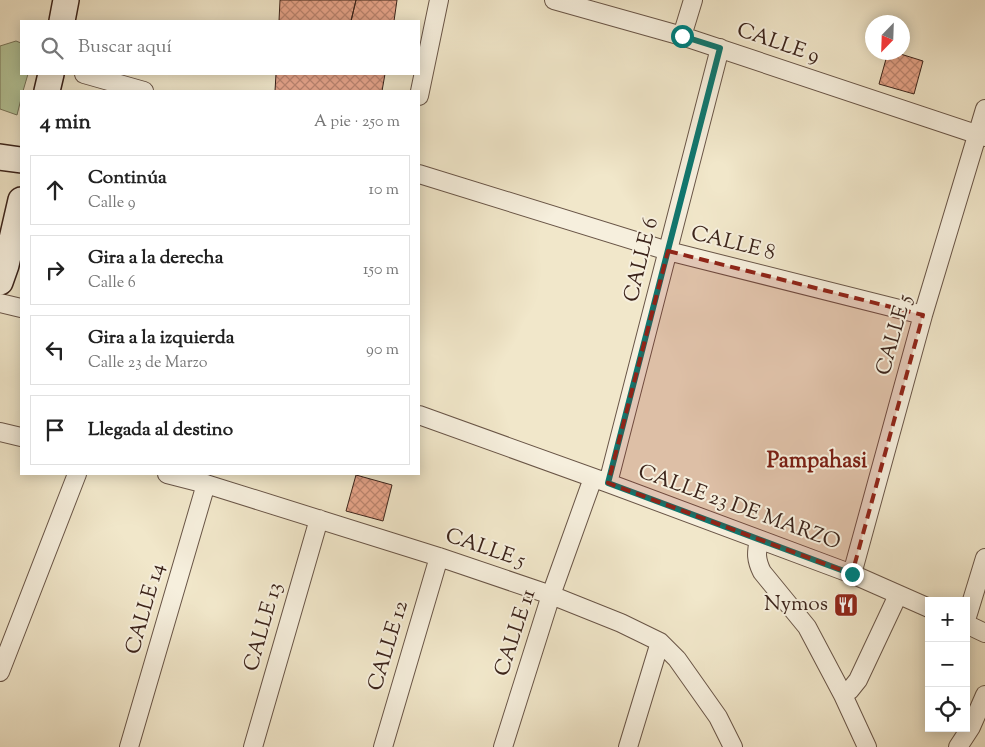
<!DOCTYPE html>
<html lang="es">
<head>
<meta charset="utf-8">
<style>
	body { margin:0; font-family:"Sorts Mill Goudy",serif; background:#f6f6f6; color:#222 }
	.controls { position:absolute; right:15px; bottom:15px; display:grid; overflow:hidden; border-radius:0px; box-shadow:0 2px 12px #0003 }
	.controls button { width:45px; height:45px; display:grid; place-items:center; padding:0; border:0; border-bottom:1px solid #e0e0e0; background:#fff; color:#222; font:25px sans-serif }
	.compass { position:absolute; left:865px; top:15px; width:45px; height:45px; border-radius:50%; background:#fff; box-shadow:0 2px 12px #0003; rotate:203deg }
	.stop { position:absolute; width:15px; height:15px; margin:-11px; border:4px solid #0f766e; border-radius:50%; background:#fff }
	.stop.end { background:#0f766e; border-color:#fff; box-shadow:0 1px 5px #0008 }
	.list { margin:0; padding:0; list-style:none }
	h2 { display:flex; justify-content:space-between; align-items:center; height:65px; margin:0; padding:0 20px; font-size:21px }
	h2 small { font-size:16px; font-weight:400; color:#767676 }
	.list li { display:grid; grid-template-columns:32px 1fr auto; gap:15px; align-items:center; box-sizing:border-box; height:70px; margin:0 10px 10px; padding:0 10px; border:1px solid #e0e0e0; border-radius:0px }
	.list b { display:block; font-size:19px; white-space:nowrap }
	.list p { margin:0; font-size:16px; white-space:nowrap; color:#767676 }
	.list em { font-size:16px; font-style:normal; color:#767676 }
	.icon { flex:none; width:28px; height:28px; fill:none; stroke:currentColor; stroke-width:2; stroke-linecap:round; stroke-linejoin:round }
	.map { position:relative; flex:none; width:985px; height:747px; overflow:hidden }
	.search { position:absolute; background:#fff; box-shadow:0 2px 12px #0003; left:20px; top:20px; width:400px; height:55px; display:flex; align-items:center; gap:12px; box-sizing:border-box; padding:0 18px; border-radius:0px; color:#767676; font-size:19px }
	.panel { position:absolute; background:#fff; box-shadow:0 2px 12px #0003; left:20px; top:90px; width:400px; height:385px; border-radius:0px }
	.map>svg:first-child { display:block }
	.park { fill:#b5c79b; stroke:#78765b }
	.building { fill:url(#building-cross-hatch); stroke:#3c241b }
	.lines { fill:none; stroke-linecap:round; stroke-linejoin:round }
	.street-casing { stroke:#695547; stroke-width:20 }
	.secondary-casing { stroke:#3c241b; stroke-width:28 }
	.street { stroke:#f6efdd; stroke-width:18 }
	.secondary { stroke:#f6efdd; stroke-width:25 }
	.route { stroke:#0f766e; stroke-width:6 }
	.marked { fill:#8f2418; fill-opacity:0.2; stroke:#8f2418; stroke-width:4; stroke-dasharray:10 6; stroke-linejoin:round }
	.labels { text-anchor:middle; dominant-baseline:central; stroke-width:4; stroke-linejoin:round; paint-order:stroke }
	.street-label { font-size:21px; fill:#3c241b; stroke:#f6efdd }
	.poi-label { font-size:21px; fill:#3c241b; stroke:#f6efdd; text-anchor:end }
	.neighbourhood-label { font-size:22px; font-weight:bold; fill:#7a1f14; stroke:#f6efdd }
</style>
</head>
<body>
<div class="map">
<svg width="985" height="747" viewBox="0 0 985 747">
	<defs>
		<pattern id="building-cross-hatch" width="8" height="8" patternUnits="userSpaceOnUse" patternTransform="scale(1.25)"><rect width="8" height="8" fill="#e6a489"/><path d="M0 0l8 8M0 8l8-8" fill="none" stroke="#bc856f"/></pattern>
	</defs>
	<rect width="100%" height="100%" fill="#f1e7ca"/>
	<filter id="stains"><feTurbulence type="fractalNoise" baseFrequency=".004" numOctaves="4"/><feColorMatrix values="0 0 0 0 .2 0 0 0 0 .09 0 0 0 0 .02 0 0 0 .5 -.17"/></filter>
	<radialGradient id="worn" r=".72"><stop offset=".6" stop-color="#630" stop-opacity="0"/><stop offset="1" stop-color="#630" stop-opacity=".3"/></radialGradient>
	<path class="park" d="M16 41 21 43V74H28L23 91H21V99L17 115 0 109V46Z"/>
	<path class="building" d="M280 0H356L351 21H279Z
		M356 0H397L394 21H351Z
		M888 52H894L923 61 914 94 879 84Z
		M276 74H385L382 91H275Z
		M356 475 392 485 383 521 346 511Z"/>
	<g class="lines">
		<defs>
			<path id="street" d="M554 0 682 36 985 137
				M682 36 693 0
				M84 74 144 91
				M419 96 439 0
				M419 174 668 251 923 315
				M0 303 21 308
				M419 415 608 483 852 574 929 608
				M0 432 21 437
				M167 474 206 484 439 557 551 595 621 623 660 642 677 659 718 717 733 747
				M608 483 720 48
				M759 540C756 553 756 560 762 572L807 627 843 695 867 747
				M852 574 923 315 985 109
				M966 620 985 558
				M966 624 985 633
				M0 672 77 474
				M843 695 850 690 858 680 898 595
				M129 747 206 484
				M253 747 319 519
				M383 747 439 557
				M503 747 551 595 593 478
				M628 747 660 642
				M958 747 971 727 985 695"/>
			<path id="secondary" d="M62 21 66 0
				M47 91 51 74
				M0 157 21 160
				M0 282 6 265 21 200"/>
		</defs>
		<use href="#street" class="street-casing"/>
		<use href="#secondary" class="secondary-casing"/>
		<use href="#street" class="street"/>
		<use href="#secondary" class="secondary"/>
	</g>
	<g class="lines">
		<path class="route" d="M682 36 720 48 608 483 852 574"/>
	</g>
	<path class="marked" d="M668 251 923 315 852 574 608 483Z"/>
	<defs>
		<symbol id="restaurant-square" viewBox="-11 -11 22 22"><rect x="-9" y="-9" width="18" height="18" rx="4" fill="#8f2418" stroke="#f6efdd"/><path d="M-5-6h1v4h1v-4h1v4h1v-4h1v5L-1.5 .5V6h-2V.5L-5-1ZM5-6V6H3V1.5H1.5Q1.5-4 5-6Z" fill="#fff"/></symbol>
	</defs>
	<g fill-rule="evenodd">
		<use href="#restaurant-square" x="832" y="591" width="28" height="28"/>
	</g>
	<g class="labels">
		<g class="street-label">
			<text transform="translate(778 44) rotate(19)">CALLE 9</text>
			<text transform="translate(733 244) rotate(14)">CALLE 8</text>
			<text transform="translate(642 260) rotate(-76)">CALLE 6</text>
			<text transform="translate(895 335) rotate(-74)">CALLE 5</text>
			<text transform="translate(739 508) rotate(20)">CALLE 23 DE MARZO</text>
			<text transform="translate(485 549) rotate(19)">CALLE 5</text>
			<text transform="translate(146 609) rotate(-74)">CALLE 14</text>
			<text transform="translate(264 627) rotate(-74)">CALLE 13</text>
			<text transform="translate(516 633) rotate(-72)">CALLE 11</text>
			<text transform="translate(389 646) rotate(-73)">CALLE 12</text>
		</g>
		<g class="poi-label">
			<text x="828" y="605">Nymos</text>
		</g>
		<g class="neighbourhood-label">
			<text x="817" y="462">Pampahasi</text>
		</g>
	</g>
	<rect width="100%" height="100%" filter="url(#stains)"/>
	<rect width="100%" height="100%" fill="url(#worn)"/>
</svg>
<div class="controls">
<button>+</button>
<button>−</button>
<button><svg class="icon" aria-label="locate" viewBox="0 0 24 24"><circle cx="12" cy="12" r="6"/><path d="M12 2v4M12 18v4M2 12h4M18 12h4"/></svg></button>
</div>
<svg class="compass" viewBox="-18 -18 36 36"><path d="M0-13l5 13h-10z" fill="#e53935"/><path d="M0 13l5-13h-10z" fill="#767676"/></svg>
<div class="stop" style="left:682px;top:36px"></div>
<div class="stop end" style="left:852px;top:574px"></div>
<div class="search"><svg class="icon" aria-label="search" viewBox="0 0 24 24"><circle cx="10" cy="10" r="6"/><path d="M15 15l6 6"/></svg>Buscar aquí</div>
<section class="panel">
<h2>4 min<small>A pie · 250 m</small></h2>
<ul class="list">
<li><svg class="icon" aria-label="ahead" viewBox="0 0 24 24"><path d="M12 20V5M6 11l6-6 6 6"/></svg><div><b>Continúa</b><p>Calle 9</p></div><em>10 m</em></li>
<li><svg class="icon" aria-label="right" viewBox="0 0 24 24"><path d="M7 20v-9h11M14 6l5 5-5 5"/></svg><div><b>Gira a la derecha</b><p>Calle 6</p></div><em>150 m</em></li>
<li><svg class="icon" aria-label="left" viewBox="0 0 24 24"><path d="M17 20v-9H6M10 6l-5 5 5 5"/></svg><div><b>Gira a la izquierda</b><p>Calle 23 de Marzo</p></div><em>90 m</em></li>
<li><svg class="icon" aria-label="arrive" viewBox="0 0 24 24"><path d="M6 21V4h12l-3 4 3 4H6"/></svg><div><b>Llegada al destino</b></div></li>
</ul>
</section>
</div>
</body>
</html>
